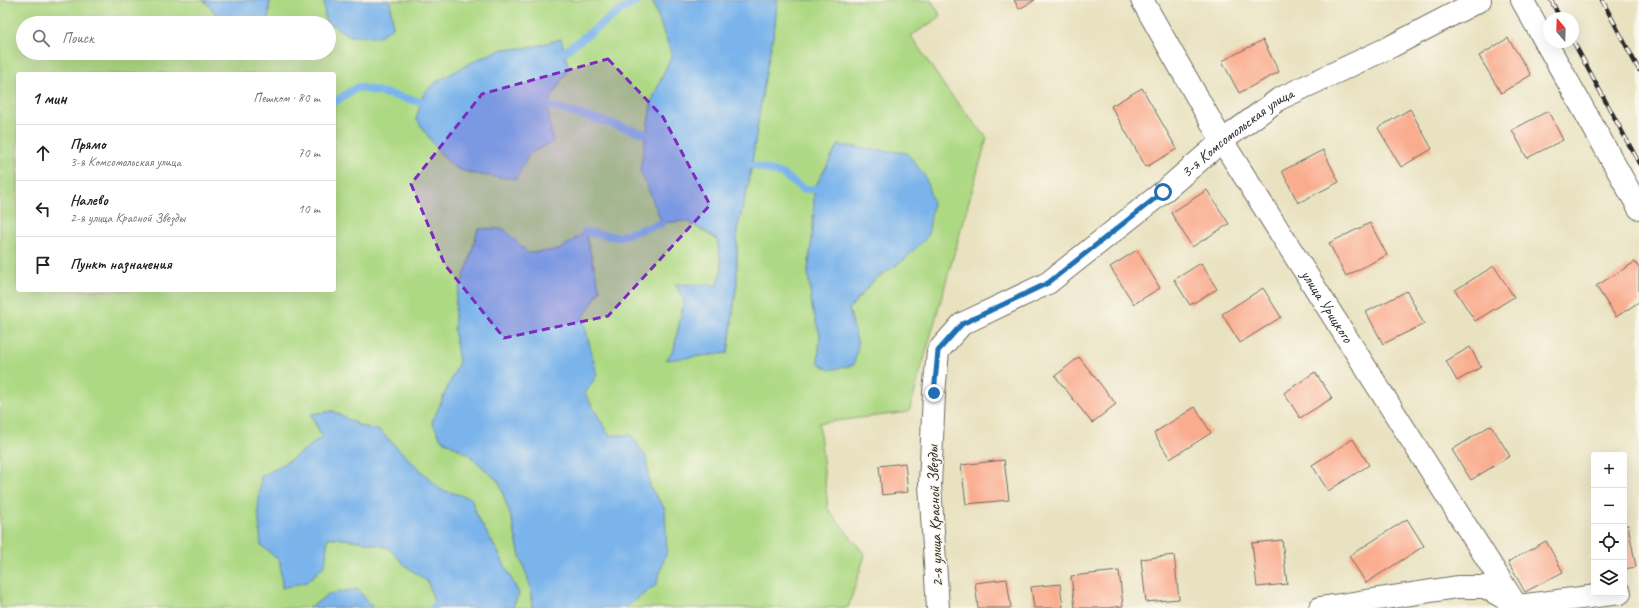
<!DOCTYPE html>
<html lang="ru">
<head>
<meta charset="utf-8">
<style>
	body { margin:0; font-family:Caveat,sans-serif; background:#f6f6f6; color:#202124 }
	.controls { position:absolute; right:12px; bottom:12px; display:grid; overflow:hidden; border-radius:4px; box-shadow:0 4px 16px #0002 }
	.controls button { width:36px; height:36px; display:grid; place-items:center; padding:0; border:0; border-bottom:1px solid #e0e0e0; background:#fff; color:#202124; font:20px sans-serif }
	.compass { position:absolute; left:1543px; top:12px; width:36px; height:36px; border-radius:50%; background:#fff; box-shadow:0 4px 16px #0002; rotate:341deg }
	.stop { position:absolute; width:12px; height:12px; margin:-9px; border:3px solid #1f6fb2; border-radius:50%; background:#fff }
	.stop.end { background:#1f6fb2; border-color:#fff; box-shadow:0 1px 4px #0008 }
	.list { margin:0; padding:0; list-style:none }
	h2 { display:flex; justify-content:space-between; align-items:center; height:52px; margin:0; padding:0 16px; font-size:17px }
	h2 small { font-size:13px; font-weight:400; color:#757577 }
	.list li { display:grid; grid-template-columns:26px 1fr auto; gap:12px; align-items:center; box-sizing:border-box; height:56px; padding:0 16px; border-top:1px solid #e0e0e0 }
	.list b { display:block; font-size:15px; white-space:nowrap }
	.list p { margin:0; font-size:13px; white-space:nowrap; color:#757577 }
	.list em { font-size:13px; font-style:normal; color:#757577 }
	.icon { flex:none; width:22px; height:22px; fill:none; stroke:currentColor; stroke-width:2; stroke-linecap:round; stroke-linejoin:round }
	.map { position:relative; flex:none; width:1639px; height:608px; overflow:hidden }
	.search { position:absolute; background:#fff; box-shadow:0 4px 16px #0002; left:16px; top:16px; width:320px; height:44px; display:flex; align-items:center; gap:10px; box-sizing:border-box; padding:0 14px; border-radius:22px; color:#757577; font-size:15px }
	.panel { position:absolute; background:#fff; box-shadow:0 4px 16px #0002; left:16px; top:72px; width:320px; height:220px; border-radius:4px }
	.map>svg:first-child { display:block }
	.green { fill:#aed984; stroke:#6c8258; fill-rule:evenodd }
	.water { fill:#7ab4eb; stroke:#52708b }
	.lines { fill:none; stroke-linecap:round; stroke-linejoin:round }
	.stream { stroke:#7ab4eb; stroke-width:8 }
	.building { fill:#faac8e }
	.street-casing { stroke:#6e6b60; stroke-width:24 }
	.street { stroke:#fff; stroke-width:22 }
	.rail-casing { stroke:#2b2b2b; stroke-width:4.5 }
	.rail { stroke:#fbf7ec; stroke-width:3; stroke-dasharray:9; stroke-linecap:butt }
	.route { stroke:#1f6fb2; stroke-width:5 }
	.marked { fill:#7b2cbf; fill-opacity:0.2; stroke:#7b2cbf; stroke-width:3; stroke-dasharray:8 5; stroke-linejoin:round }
	.labels { text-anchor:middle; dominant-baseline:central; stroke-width:3; stroke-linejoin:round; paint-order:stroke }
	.street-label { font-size:16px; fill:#2b2b2b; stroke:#fbf7ec }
</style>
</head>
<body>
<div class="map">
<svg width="1639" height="608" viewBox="0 0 1639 608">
	<rect width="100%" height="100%" fill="#fbf7ec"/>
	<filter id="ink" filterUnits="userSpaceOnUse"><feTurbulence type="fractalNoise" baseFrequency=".025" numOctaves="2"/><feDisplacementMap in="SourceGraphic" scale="8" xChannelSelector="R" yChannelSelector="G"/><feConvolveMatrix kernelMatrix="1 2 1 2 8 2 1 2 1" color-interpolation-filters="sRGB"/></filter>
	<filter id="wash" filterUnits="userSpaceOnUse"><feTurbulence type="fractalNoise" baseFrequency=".012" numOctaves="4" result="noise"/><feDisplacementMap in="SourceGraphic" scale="16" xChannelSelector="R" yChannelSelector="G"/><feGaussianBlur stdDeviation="0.9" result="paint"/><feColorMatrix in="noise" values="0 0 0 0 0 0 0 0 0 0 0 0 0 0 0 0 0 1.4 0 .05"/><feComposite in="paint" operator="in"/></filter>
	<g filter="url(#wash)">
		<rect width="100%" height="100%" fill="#e9e2c1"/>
		<path class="green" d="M0 0H204L224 23H23V53H329V23H268L270 0H324L326 21 393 27 390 0H652L672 55 652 100 640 171 687 221 717 240 722 269 717 285 684 300 674 349 667 359 728 353 737 282V230L749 182 763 89 775 25 777 0H931L941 16 911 36 947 90 987 138 909 412 819 423 828 509 865 555 848 608H625L656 584 665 509 650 487 646 457 609 435 585 394 587 339 583 318 600 290 585 232 559 250 528 253 504 229H478L468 265 454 330 459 362 433 422 441 439 468 454 499 482 512 521 520 556 530 585 532 608H512L519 594 499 554 477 516 471 498 441 490 380 431 360 426 333 411 311 415 322 437 292 459 261 477V545L280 561 282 588 328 537 359 541 387 547 406 566 428 582 436 608H372L371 605 328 594 314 605 308 608H0ZM561 39 569 68 547 105 553 142 530 153 457 169 444 158 417 119 478 59 503 49 529 48ZM158 72 169 74H334V290H18V74H156ZM838 145 907 153 905 259 874 280 849 309 858 345 818 363 820 335 812 307 808 271 813 229 814 189Z"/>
		<path class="water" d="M204 0H270L268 23H224Z
			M324 0H390L393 27 378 37 350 36 325 21Z
			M652 0H777L775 25 763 89 749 182 737 230V282L728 353 666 360 674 349 684 300 675 284 717 285 722 269 717 239 687 221 662 223 640 170 652 100 672 55Z
			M561 39 569 68 547 105 553 142 530 153 516 179C498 177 476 176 458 169 444 163 426 132 416 119L424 93 436 82 478 59 503 49 529 48Z
			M838 145 907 153 925 176 933 203 928 236 905 259 874 280 849 309 858 345 854 365 830 370 818 363 820 335 812 307 808 271 813 229 814 189Z
			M478 229H504L528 253 559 250 585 232 600 290 583 318 597 375 585 394 609 435H631L646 457 650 487 665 509 667 551 656 585 625 608H532L530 585 520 556 512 521 499 482 468 454 441 439 432 422 459 362 454 330 456 297 468 265Z
			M333 411 360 426 380 431 441 490 471 498 477 516 499 554 519 594 512 608H436L428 582 406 566 387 547 359 541 328 537 325 565 307 582 282 588 280 561 261 545 258 509 261 477 292 459 322 437 311 414Z
			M358 589 372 608H308L314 605 328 594Z"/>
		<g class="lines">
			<path class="stream" d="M564 52 621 10 639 0
				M334 102 358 87 421 102
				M547 105 646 134
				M752 165 782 174 803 189H814
				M585 232 618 237 662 223
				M433 608 435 606"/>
		</g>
		<g id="blocks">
			<path class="building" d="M1014 0H1035L1019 9Z
				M1508 38 1531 75 1501 93 1479 56Z
				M1263 40 1279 72 1239 93 1222 61Z
				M1142 88 1177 149 1146 167 1111 106Z
				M1410 109 1432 149 1401 167 1378 128Z
				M1548 111 1563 140 1527 158 1512 130Z
				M1323 150 1339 182 1298 203 1282 171Z
				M1207 190 1229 224 1192 247 1171 213Z
				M1370 223 1387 255 1346 276 1329 243Z
				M1137 250 1160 288 1134 304 1110 267Z
				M1635 262 1639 268V302L1616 317 1596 286Z
				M1201 263 1217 289 1190 305 1174 280Z
				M1494 266 1514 297 1475 321 1455 290Z
				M1263 288 1281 317 1240 343 1222 314Z
				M1407 291 1424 324 1383 344 1366 312Z
				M1470 347 1481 367 1457 381 1446 361Z
				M1079 357 1116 404 1092 423 1055 376Z
				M1315 372 1332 398 1300 418 1284 393Z
				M1195 407 1211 433 1170 459 1154 433Z
				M1491 425 1510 456 1471 480 1452 450Z
				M1353 439 1369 465 1328 491 1312 465Z
				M1004 460 1009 500 966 504 961 465Z
				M905 463 908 492 882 495 879 466Z
				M1407 519 1424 546 1366 583 1349 556Z
				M1624 525H1628L1636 567 1624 569Z
				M1282 540 1287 584 1257 587 1252 543Z
				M1546 541 1563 572 1525 592 1508 562Z
				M1174 555 1179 599 1146 602 1141 559Z
				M1119 571 1123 606 1108 608H1075L1071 576Z
				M1007 579 1011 608H978L975 583Z
				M1060 584 1063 608H1034L1031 587Z"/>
		</g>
	</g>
	<g filter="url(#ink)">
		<use href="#blocks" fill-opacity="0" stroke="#6e6b60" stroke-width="1"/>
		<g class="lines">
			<defs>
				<g id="street">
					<path id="s1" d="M1142 0 1222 141 1518 608"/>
					<path d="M1522 0 1639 208"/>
					<path id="s2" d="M938 608 930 485 934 393 938 351 962 324 1048 283 1163 192 1222 141 1279 99 1392 46 1480 0"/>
					<path d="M1320 608 1457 587H1485L1518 606 1620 593"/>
				</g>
			</defs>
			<use href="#street" class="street-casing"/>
			<use href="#street" class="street"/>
			<defs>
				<path id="rail" d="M1551 0 1560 18
					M1602 0 1639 70
					M1573 41 1639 163"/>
			</defs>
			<use href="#rail" class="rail-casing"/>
			<use href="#rail" class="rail"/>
		</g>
	</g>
	<g class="lines" filter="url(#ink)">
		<path class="route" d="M934 393 938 351 962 324 1048 283 1163 192"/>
	</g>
	<path class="marked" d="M608 59 663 117 710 205 608 316 504 338 445 265 411 184 482 94Z"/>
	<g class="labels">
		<g class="street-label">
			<text stroke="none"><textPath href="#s2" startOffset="631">3-я Комсомольская улица</textPath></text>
			<text stroke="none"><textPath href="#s1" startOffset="358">улица Урицкого</textPath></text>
			<text transform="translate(935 516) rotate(-92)">2-я улица Красной Звезды</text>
		</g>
	</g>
</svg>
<div class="controls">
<button>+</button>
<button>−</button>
<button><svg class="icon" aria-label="locate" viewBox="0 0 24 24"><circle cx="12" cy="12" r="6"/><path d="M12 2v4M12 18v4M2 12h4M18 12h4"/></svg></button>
<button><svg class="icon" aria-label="layers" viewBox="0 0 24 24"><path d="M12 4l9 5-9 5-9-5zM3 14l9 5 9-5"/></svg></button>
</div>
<svg class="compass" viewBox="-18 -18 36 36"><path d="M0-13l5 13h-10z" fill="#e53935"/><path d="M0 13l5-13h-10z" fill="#757577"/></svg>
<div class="stop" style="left:1163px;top:192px"></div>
<div class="stop end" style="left:934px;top:393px"></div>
<div class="search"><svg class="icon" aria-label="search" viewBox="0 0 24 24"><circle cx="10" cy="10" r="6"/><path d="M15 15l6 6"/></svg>Поиск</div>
<section class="panel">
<h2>1 мин<small>Пешком · 80 m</small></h2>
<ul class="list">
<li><svg class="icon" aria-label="ahead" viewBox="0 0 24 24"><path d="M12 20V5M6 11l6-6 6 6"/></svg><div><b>Прямо</b><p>3-я Комсомольская улица</p></div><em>70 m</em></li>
<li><svg class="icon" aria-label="left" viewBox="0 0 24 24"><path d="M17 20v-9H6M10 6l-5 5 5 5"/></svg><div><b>Налево</b><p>2-я улица Красной Звезды</p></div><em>10 m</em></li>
<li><svg class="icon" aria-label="arrive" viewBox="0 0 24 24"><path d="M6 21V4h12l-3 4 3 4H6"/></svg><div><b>Пункт назначения</b></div></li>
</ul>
</section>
</div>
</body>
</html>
